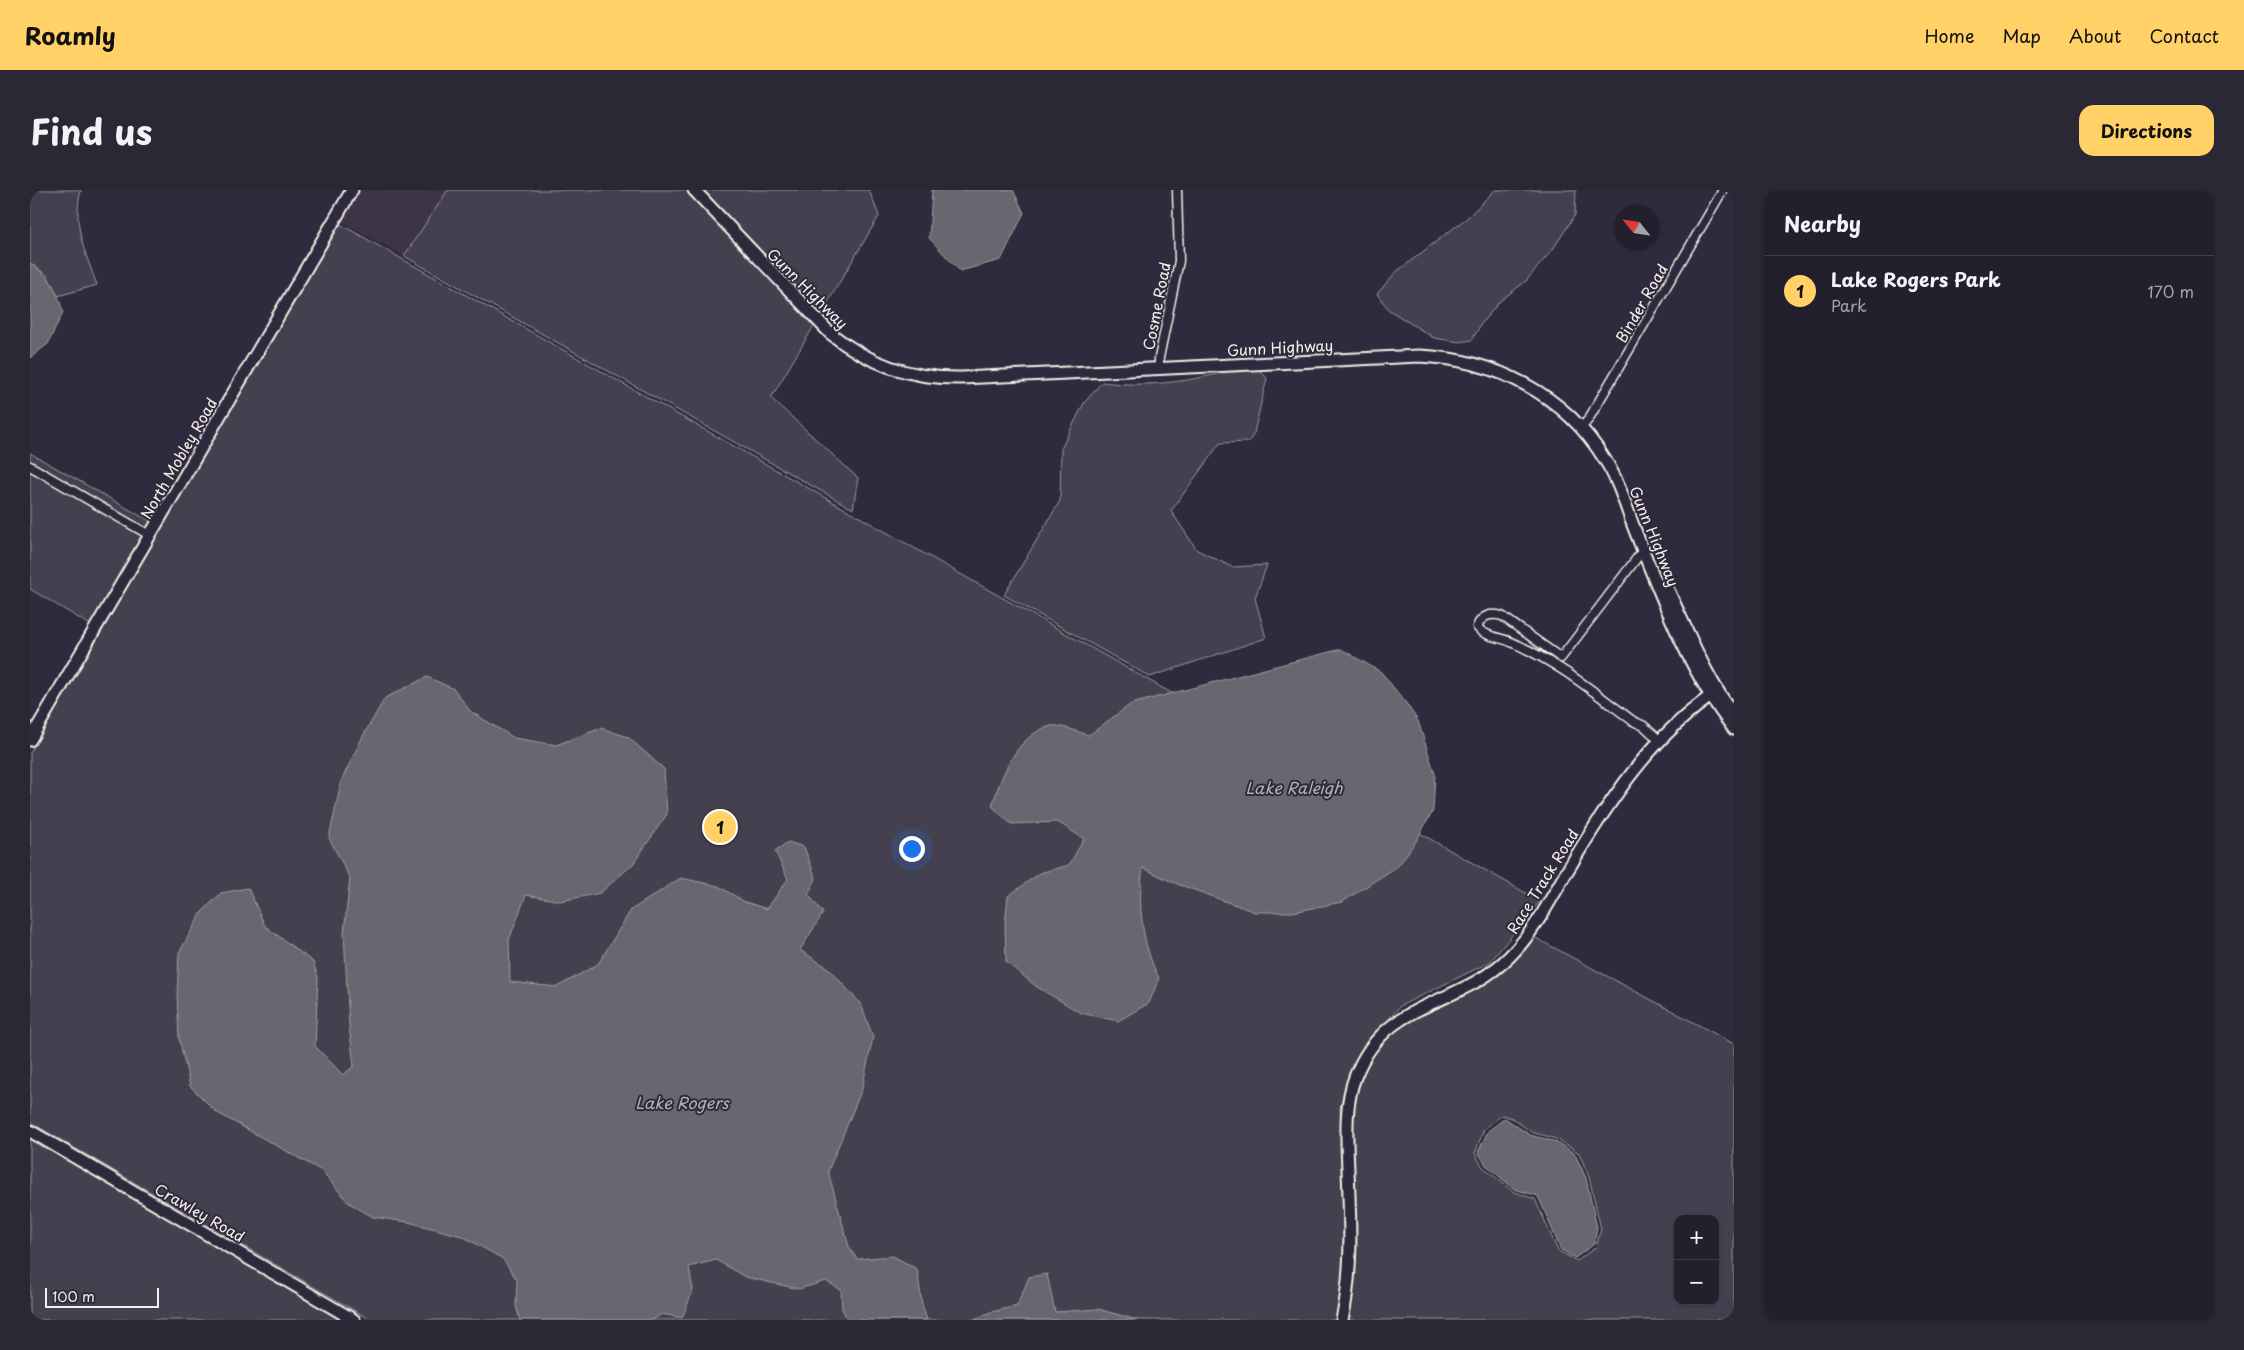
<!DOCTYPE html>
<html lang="en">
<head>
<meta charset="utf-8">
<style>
	body { margin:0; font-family:"Playpen Sans",sans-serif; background:#2b2836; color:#f1f3f6 }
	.controls { position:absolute; right:15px; bottom:15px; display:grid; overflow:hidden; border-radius:10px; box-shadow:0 1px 4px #0004 }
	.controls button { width:45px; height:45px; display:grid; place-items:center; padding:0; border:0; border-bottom:1px solid #403e4a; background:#23202e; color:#f1f3f6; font:25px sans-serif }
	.compass { position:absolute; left:1584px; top:15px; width:45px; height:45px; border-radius:50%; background:#23202e; box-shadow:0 1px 4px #0004; rotate:300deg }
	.scale { position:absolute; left:15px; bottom:12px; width:114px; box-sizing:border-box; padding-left:5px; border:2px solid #f4f1e8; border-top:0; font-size:14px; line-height:18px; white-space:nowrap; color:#f4f1e8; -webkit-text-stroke:4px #2f2a3d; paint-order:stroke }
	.you { position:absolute; left:881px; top:658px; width:18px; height:18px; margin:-12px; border:4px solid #fff; border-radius:50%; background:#1a73e8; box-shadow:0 0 0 8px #1a73e833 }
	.badge { display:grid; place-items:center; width:32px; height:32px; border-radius:50%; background:#ffd166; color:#111; font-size:16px; font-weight:700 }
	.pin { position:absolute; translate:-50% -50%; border:2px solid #fff; box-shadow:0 1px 5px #0006 }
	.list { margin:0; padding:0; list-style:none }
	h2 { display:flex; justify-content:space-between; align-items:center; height:65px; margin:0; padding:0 20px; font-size:21px }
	h2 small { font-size:16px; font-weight:400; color:#a3a3aa }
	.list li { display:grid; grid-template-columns:32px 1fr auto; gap:15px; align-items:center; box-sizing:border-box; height:70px; padding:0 20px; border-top:1px solid #403e4a }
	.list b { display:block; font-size:19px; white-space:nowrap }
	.list p { margin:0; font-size:16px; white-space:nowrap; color:#a3a3aa }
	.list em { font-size:16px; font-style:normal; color:#a3a3aa }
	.map { position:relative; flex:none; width:1704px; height:1130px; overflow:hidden; border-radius:15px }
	header { display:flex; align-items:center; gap:30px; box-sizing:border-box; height:70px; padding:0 25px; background:#ffd166; color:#111 }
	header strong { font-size:24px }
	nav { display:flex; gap:28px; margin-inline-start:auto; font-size:18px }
	.intro { display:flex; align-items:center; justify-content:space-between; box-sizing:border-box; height:120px; padding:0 30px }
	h1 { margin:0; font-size:35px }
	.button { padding:12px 22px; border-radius:15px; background:#ffd166; color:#111; font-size:18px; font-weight:700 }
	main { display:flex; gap:30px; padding:0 30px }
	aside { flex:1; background:#23202e; border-radius:15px; box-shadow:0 1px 4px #0004 }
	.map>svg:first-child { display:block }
	.built { fill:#3b3647 }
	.green { fill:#454050; stroke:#9c989c; fill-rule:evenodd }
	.water { fill:#6a6670; stroke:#a19ea0 }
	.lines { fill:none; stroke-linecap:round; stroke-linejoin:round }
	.street-casing { stroke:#f4f1e8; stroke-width:11 }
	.secondary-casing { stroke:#f4f1e8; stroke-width:15 }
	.street { stroke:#2f2a3d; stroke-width:8 }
	.secondary { stroke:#2f2a3d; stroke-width:11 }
	.labels { text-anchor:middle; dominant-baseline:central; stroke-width:4; stroke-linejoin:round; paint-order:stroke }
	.street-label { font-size:15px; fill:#f4f1e8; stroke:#2f2a3d }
	.water-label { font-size:16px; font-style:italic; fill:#b6b2b2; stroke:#2f2a3d }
</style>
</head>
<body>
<header>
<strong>Roamly</strong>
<nav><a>Home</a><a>Map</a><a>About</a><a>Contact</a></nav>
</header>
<div class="intro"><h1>Find us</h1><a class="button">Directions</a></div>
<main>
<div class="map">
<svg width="1704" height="1130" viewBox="0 0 1704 1130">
	<rect width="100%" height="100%" fill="#2f2a3d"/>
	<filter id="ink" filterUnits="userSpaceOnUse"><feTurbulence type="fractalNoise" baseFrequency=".02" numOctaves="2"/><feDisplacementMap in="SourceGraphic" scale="10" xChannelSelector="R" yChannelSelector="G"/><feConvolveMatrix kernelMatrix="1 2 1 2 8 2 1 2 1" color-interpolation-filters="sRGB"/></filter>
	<g filter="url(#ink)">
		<path class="built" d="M327 0H418L374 66 309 30Z"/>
		<path class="green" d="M0 0H51C42 35 55 62 67 95L28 106 17 85 0 73Z
			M418 0H659L785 134 741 208 828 288 823 319 374 66Z
			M670 0H839L849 26 789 127Z
			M1465 0H1546L1545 25 1523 59 1496 91 1470 111 1451 134 1442 150 1429 152 1404 148 1359 120 1347 104 1365 83 1438 27Z
			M310 34 1510 711 1460 772 1370 816 1327 867 1310 917 1316 1063 1308 1130H341L0 932V563Z
			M1209 178H1227L1237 188 1224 243 1219 252 1190 253 1141 321 1167 360 1202 377 1237 375 1225 408 1236 448 1120 487 974 405 1030 311 1031 259 1054 213 1072 192C1118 198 1166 191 1209 178Z
			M0 263 123 333 119 340 0 271Z
			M0 280 115 347 62 436 0 399Z
			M1502 746 1704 854V1130H1317L1321 940 1325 902 1338 869 1366 837 1440 800ZM1472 925 1482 928 1501 942 1527 949 1549 963 1559 987 1571 1039 1566 1057 1547 1071 1528 1061 1505 1009 1482 1001 1452 976 1445 963 1454 939ZM1648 1029H1685V1111H1648Z
			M0 945 316 1130H0Z"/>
		<path class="water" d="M902 0H983L994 23 971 70 930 81 899 48Z
			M0 73C21 88 26 97 33 122L18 154 0 168Z
			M1311 459 1351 482 1376 513 1388 531 1405 584 1403 621 1386 651 1368 676 1312 712 1263 722H1225L1142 692 1113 678C1107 714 1112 755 1129 788L1119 813 1088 831 1051 823 1007 797 976 772 975 734 978 706 1010 683 1039 675 1054 649 1028 632 981 634 962 616C971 586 987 544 1021 536 1029 534 1050 543 1059 545L1101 514Z
			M397 487 424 499 440 521 484 548 526 555 571 538 598 547 634 579 637 624 603 674 570 703 531 711 496 705 479 750 480 792 527 797 568 774 601 720 651 688 688 696 715 712 737 719 758 689 745 661 758 652 774 657 786 689 778 704 793 723 770 760 798 778 831 814 843 847 832 899 798 981 819 1057 827 1069 863 1066 887 1079 892 1114 897 1130H818L812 1119 811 1100 796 1091 769 1099 715 1087 686 1070 659 1077 663 1100 652 1128 632 1124 622 1130H490L486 1116 487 1090 473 1069 432 1046 378 1032 343 1027 319 1013 292 981 186 922 160 896 149 848 147 806 149 763 172 722 191 703 218 698 235 736 283 772 288 788 285 856 313 885 324 876 319 836 314 742 320 688 299 648 312 589 333 546 355 508Z
			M1475 928 1500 945 1527 952 1545 964 1556 988 1567 1038 1564 1054 1545 1068 1531 1060 1508 1006 1484 999 1456 975 1448 962 1458 941Z
			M1017 1084 1025 1122 1068 1119 1107 1130H942L961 1122 987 1116 999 1087Z"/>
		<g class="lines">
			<defs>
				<path id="street" d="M1129 178V168L1149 71 1147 0
					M1551 238 1558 230 1693 0
					M0 276 121 346
					M1613 360 1531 468 1472 426C1461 423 1451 425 1447 437 1455 447 1470 447 1481 452 1526 471 1564 502 1603 531L1614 536 1630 551"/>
				<path id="secondary" d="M664 0 800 143C838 174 883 189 932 188L1389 166C1464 169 1535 204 1575 270 1590 293 1596 318 1606 343 1633 410 1659 482 1704 539
					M1638 400C1658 442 1676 488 1704 525
					M0 550 322 0
					M0 941 324 1130
					M1312 1130C1323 1080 1320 1031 1318 980 1317 950 1314 916 1325 887 1356 807 1428 819 1480 766 1505 741 1521 708 1539 678 1579 611 1622 545 1688 501"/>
			</defs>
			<use href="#street" class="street-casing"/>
			<use href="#secondary" class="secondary-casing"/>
			<use href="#street" class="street"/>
			<use href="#secondary" class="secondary"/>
		</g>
	</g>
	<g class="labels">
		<g class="street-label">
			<text transform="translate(778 98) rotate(45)">Gunn Highway</text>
			<text transform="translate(1611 113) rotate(-60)">Binder Road</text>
			<text transform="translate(1126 116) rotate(-79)">Cosme Road</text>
			<text transform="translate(1250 157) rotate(-3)">Gunn Highway</text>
			<text transform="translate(148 268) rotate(-60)">North Mobley Road</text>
			<text transform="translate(1625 346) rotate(68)">Gunn Highway</text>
			<text transform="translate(1512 691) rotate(-58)">Race Track Road</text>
			<text transform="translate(170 1022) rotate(30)">Crawley Road</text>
		</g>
		<g class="water-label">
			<text x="1264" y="597">Lake Raleigh</text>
			<text x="652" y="912">Lake Rogers</text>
		</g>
	</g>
</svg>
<div class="controls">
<button>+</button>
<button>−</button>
</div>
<svg class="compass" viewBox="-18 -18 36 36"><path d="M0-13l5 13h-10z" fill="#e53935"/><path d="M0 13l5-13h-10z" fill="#a3a3aa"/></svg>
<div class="scale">100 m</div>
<div class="you"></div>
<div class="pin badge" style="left:690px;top:637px">1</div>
</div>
<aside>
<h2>Nearby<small></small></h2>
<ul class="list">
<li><span class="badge">1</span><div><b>Lake Rogers Park</b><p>Park</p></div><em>170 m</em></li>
</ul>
</aside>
</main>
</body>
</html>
